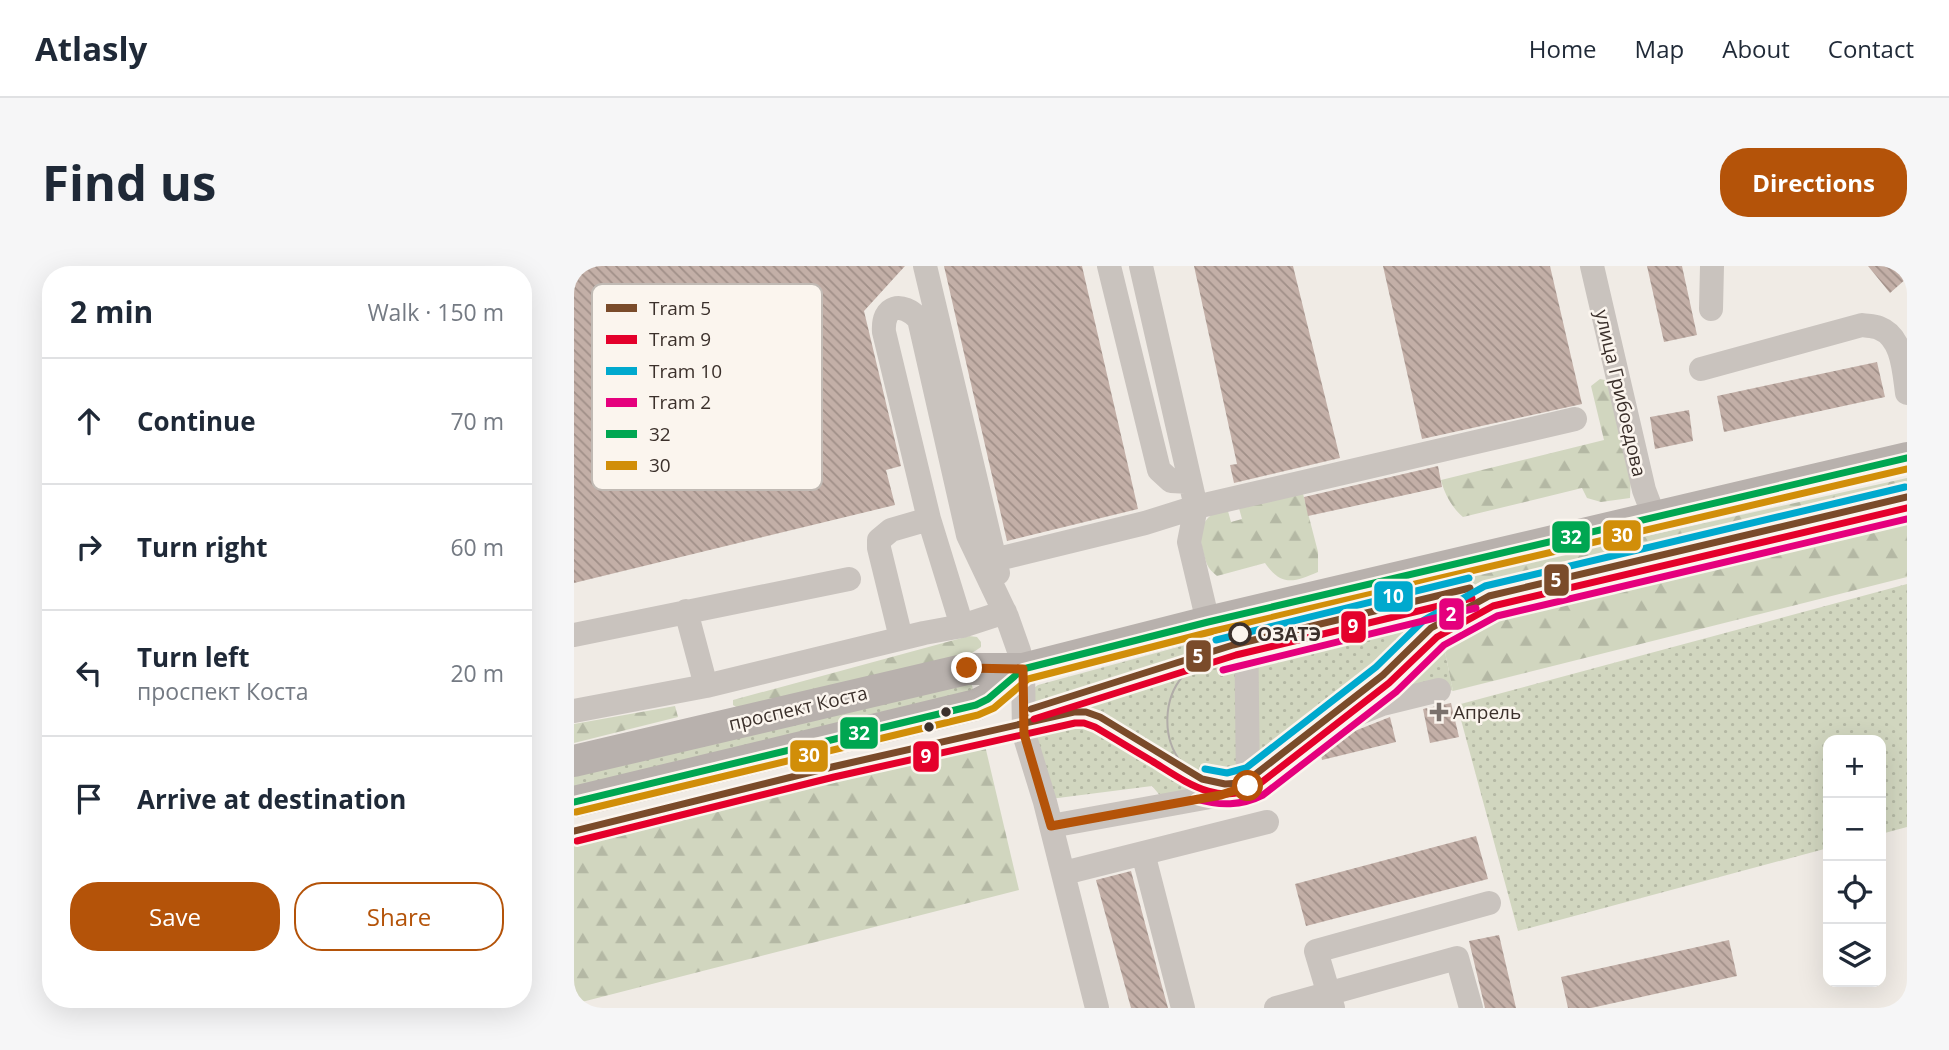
<!DOCTYPE html>
<html lang="en">
<head>
<meta charset="utf-8">
<style>
	body { margin:0; font-family:"Open Sans",sans-serif; background:#f6f6f7; color:#1f2937 }
	.controls { position:absolute; right:21px; bottom:21px; display:grid; overflow:hidden; border-radius:14px; box-shadow:0 7px 28px #0002 }
	.controls button { width:63px; height:63px; display:grid; place-items:center; padding:0; border:0; border-bottom:2px solid #e0e1e3; background:#fff; color:#1f2937; font:35px sans-serif }
	.stop { position:absolute; width:21px; height:21px; margin:-16px; border:5px solid #b45309; border-radius:50%; background:#fff }
	.stop.end { background:#b45309; border-color:#fff; box-shadow:0 2px 7px #0008 }
	.list { margin:0; padding:0; list-style:none }
	h2 { display:flex; justify-content:space-between; align-items:center; height:91px; margin:0; padding:0 28px; font-size:30px }
	h2 small { font-size:23px; font-weight:400; color:#747a83 }
	.list li { display:grid; grid-template-columns:46px 1fr auto; gap:21px; align-items:center; box-sizing:border-box; height:126px; padding:0 28px; border-top:2px solid #e0e1e3 }
	.list b { display:block; font-size:26px; white-space:nowrap }
	.list p { margin:0; font-size:23px; white-space:nowrap; color:#747a83 }
	.list em { font-size:23px; font-style:normal; color:#747a83 }
	.actions { display:flex; gap:14px; padding:21px 28px }
	.actions a { flex:1; padding:16px 0; border:2px solid #b45309; border-radius:28px; text-align:center; font-size:24px; color:#b45309 }
	.actions .main { background:#b45309; color:#fff }
	.icon { flex:none; width:38px; height:38px; fill:none; stroke:currentColor; stroke-width:2; stroke-linecap:round; stroke-linejoin:round }
	.map { position:relative; flex:none; width:1333px; height:742px; overflow:hidden; border-radius:28px }
	header { display:flex; align-items:center; gap:42px; box-sizing:border-box; height:98px; padding:0 35px; background:#fff; border-bottom:2px solid #e0e1e3 }
	header strong { font-size:33px }
	nav { display:flex; gap:38px; margin-inline-start:auto; font-size:24px }
	.intro { display:flex; align-items:center; justify-content:space-between; box-sizing:border-box; height:168px; padding:0 42px }
	h1 { margin:0; font-size:49px }
	.button { padding:18px 32px; border-radius:28px; background:#b45309; color:#fff; font-size:24px; font-weight:700 }
	main { display:flex; gap:42px; padding:0 42px }
	aside { flex:1; background:#fff; border-radius:28px; box-shadow:0 7px 28px #0002 }
	.map>svg:first-child { display:block }
	.grass { fill:url(#grass-dots) }
	.forest { fill:url(#forest-firs) }
	.building { fill:url(#building-back-hatch) }
	.lines { fill:none; stroke-linecap:round; stroke-linejoin:round }
	.minor { stroke:#c9c3be; stroke-width:24 }
	.major { stroke:#b8b1ad; stroke-width:32 }
	.tram { stroke:#b1aca8; stroke-width:2 }
	.bus-1-casing { stroke:#fbf5ee; stroke-width:12 }
	.bus-2-casing { stroke:#fbf5ee; stroke-width:12 }
	.bus-1 { stroke:#00a651; stroke-width:7 }
	.bus-2 { stroke:#d18e09; stroke-width:7 }
	.tram-1-casing { stroke:#fbf5ee; stroke-width:12 }
	.tram-2-casing { stroke:#fbf5ee; stroke-width:12 }
	.tram-3-casing { stroke:#fbf5ee; stroke-width:12 }
	.tram-4-casing { stroke:#fbf5ee; stroke-width:12 }
	.tram-1 { stroke:#7a4b2a; stroke-width:7 }
	.tram-2 { stroke:#e4002b; stroke-width:7 }
	.tram-3 { stroke:#00a9ce; stroke-width:7 }
	.tram-4 { stroke:#e5007d; stroke-width:7 }
	.route { stroke:#b45309; stroke-width:9 }
	.stop-dot { fill:#fbf5ee; stroke:#3b302b; stroke-width:3.5 }
	.bus-dot { fill:#3b302b; stroke:#fbf5ee; stroke-width:2.5 }
	.poi-dot { fill:#7a716c; stroke:#fbf5ee; stroke-width:2.5 }
	.labels { text-anchor:middle; dominant-baseline:central; stroke-width:5; stroke-linejoin:round; paint-order:stroke }
	.street-label { font-size:19px; fill:#3b302b; stroke:#fbf5ee }
	.stop-label { font-size:19px; font-weight:bold; fill:#3b302b; stroke:#fbf5ee; text-anchor:start }
	.poi-label { font-size:19px; fill:#3b302b; stroke:#fbf5ee; text-anchor:start }
	.key { fill:#fbf5ee; stroke:#c1bab4; stroke-width:2 }
	.key-label { font-size:19px; fill:#3b302b }
	.line-badge { stroke:#fbf5ee; stroke-width:2.5 }
	.badge-label { font-size:19px; text-anchor:middle; font-weight:bold; fill:#fff }
</style>
</head>
<body>
<header>
<strong>Atlasly</strong>
<nav><a>Home</a><a>Map</a><a>About</a><a>Contact</a></nav>
</header>
<div class="intro"><h1>Find us</h1><a class="button">Directions</a></div>
<main>
<aside>
<h2>2 min<small>Walk · 150 m</small></h2>
<ul class="list">
<li><svg class="icon" aria-label="ahead" viewBox="0 0 24 24"><path d="M12 20V5M6 11l6-6 6 6"/></svg><div><b>Continue</b></div><em>70 m</em></li>
<li><svg class="icon" aria-label="right" viewBox="0 0 24 24"><path d="M7 20v-9h11M14 6l5 5-5 5"/></svg><div><b>Turn right</b></div><em>60 m</em></li>
<li><svg class="icon" aria-label="left" viewBox="0 0 24 24"><path d="M17 20v-9H6M10 6l-5 5 5 5"/></svg><div><b>Turn left</b><p>проспект Коста</p></div><em>20 m</em></li>
<li><svg class="icon" aria-label="arrive" viewBox="0 0 24 24"><path d="M6 21V4h12l-3 4 3 4H6"/></svg><div><b>Arrive at destination</b></div></li>
</ul>
<div class="actions"><a class="main">Save</a><a>Share</a></div>
</aside>
<div class="map">
<svg width="1333" height="742" viewBox="0 0 1333 742">
	<defs>
		<pattern id="grass-dots" width="8" height="8" patternUnits="userSpaceOnUse" patternTransform="scale(1.75)"><rect width="8" height="8" fill="#d1d6bf"/><path d="M2 2h.1M6 6h.1" fill="none" stroke="#b4b8a4" stroke-width="1.8" stroke-linecap="round"/></pattern>
		<pattern id="forest-firs" width="22" height="20" patternUnits="userSpaceOnUse" patternTransform="scale(1.75)"><rect width="22" height="20" fill="#d1d6bf"/><path d="M5 1l3.5 6h-7zM16 11l3.5 6h-7z" fill="#b4b8a4"/></pattern>
		<pattern id="building-back-hatch" width="6" height="6" patternUnits="userSpaceOnUse" patternTransform="scale(1.75)"><rect width="6" height="6" fill="#c3afa7"/><path d="M-1 5l2 2M0 0l6 6M5-1l2 2" fill="none" stroke="#a08f88"/></pattern>
	</defs>
	<rect width="100%" height="100%" fill="#f0ebe5"/>
	<path class="grass" d="M857 318 879 425 861 417 741 453 676 505 647 518 589 533 578 520 476 533 457 473V424L464 419 685 359Z
		M1333 318V561L1307 568V474H1254V582L944 665 883 439Z
		M396 413 401 430 0 525V506Z"/>
	<path class="forest" d="M1026 113 1036 115 1057 209 1056 232 1027 236 1013 232 1008 222 889 251C878 242 870 227 867 214L1030 174 1017 120Z
		M1333 212V311L879 425 857 318Z
		M727 220 744 286V306C720 316 708 321 691 297L643 310C633 302 632 297 629 285 622 260 631 252 652 238L657 256 668 253 663 235Z
		M395 370 403 371 407 376V381L398 387 166 443 159 439V434Z
		M101 440 104 451 0 477V458Z
		M409 471 445 624 0 738V575Z"/>
	<path class="building" d="M0 0H331L290 45 327 200 312 204 321 239 0 317Z
		M370 0H508L564 243 433 275Z
		M620 0H719L766 192 660 217 656 199 663 198Z
		M809 0H976L1008 138 848 173Z
		M1073 0H1108L1123 69 1090 76Z
		M1294 0H1333V12L1316 27Z
		M1303 96 1311 131 1150 166 1143 130Z
		M1115 144 1119 175 1081 183 1076 151Z
		M864 200 868 221 734 250 730 231Z
		M877 437 885 471 856 477 849 443Z
		M816 451 822 476 748 494 746 484 758 474Z
		M902 570 914 613 732 660 721 618Z
		M557 605 583 702 594 742H557L522 614Z
		M925 669 942 742H911L895 675Z
		M1155 674 1163 710 1017 742H994L987 711Z"/>
	<g class="lines">
		<path class="minor" d="M351 0 424 307
			M535 0 585 204 597 215 616 216
			M567 0 622 241 615 276 634 356
			M1018 0 1070 224 1081 253
			M1137 43 1138 0
			M1127 103 1288 59C1294 60 1300 60 1305 62 1329 71 1330 106 1333 127
			M420 294 571 257 622 241 1001 153
			M112 345 132 420
			M672 347 674 520
			M388 360 355 253 310 66C308 39 328 35 345 53L394 269 433 351 445 385 449 403 450 468 471 536 523 742
			M0 369 275 313
			M327 372 305 282V274L317 264 355 253
			M0 445 132 420 350 367 388 360 431 346
			M477 560 647 529 679 517 715 492 750 461 808 438 865 424
			M569 587 609 742
			M490 607 693 556
			M702 742 883 692 897 742
			M759 742 742 685 915 637"/>
		<path class="major" d="M0 495 393 403H449L634 356 1333 192
			M0 536 402 439 414 433 449 403"/>
		<path class="tram" d="M628 513C622 507 612 502 607 496 588 472 589 433 609 410 617 400 633 392 644 384"/>
		<defs>
			<path id="bus-1" d="M0 536 402 439 414 433 449 403 634 356 1333 192"/>
			<path id="bus-2" d="M2 546 404 449 420 442 454 413 636 366 1333 203"/>
		</defs>
		<use href="#bus-1" class="bus-1-casing"/>
		<use href="#bus-2" class="bus-2-casing"/>
		<use href="#bus-1" class="bus-1"/>
		<use href="#bus-2" class="bus-2"/>
		<defs>
			<path id="tram-1" d="M457 443 659 379 896 322
				M0 565 258 501 500 446H512L526 451 628 513 651 518 667 517 678 511 809 409 857 362 915 330 1333 231"/>
			<path id="tram-2" d="M460 453 662 389 898 332
				M3 575 260 511 501 457H510L521 461C540 472 559 484 578 495 612 516 645 542 684 519L815 417 863 371 919 340 1333 242"/>
			<path id="tram-3" d="M642 374 895 312
				M631 503 653 507 672 502 802 401 850 354 911 320 1331 221"/>
			<path id="tram-4" d="M649 404 902 342
				M622 533C646 540 667 540 689 529L822 426 870 379 923 350 1333 253"/>
		</defs>
		<use href="#tram-1" class="tram-1-casing"/>
		<use href="#tram-2" class="tram-2-casing"/>
		<use href="#tram-3" class="tram-3-casing"/>
		<use href="#tram-4" class="tram-4-casing"/>
		<use href="#tram-1" class="tram-1"/>
		<use href="#tram-2" class="tram-2"/>
		<use href="#tram-3" class="tram-3"/>
		<use href="#tram-4" class="tram-4"/>
	</g>
	<g class="lines">
		<path class="route" d="M393 402 449 403 450 468 477 560 647 529 674 520"/>
	</g>
	<circle class="stop-dot" cx="666" cy="368" r="10"/>
	<g class="bus-dot">
		<circle cx="372" cy="446" r="6"/>
		<circle cx="355" cy="461" r="6"/>
	</g>
	<path class="poi-dot" d="M861.5 435.5h7v7h7v7h-7v7h-7v-7h-7v-7h7z"/>
	<g class="labels">
		<g class="street-label">
			<text transform="translate(1047 127) rotate(77)">улица Грибоедова</text>
			<text transform="translate(224 442) rotate(-13)">проспект Коста</text>
		</g>
		<g class="stop-label">
			<text x="683" y="368">ОЗАТЭ</text>
		</g>
		<g class="poi-label">
			<text x="879" y="446">Апрель</text>
		</g>
	</g>
	<rect x="18" y="18" width="230" height="206" rx="10" class="key"/>
	<rect x="32" y="38" width="31" height="8" fill="#7a4b2a"/>
	<rect x="32" y="69" width="31" height="9" fill="#e4002b"/>
	<rect x="32" y="101" width="31" height="8" fill="#00a9ce"/>
	<rect x="32" y="132" width="31" height="9" fill="#e5007d"/>
	<rect x="32" y="164" width="31" height="8" fill="#00a651"/>
	<rect x="32" y="195" width="31" height="9" fill="#d18e09"/>
	<g class="key-label">
		<text x="75" y="49">Tram 5</text>
		<text x="75" y="80">Tram 9</text>
		<text x="75" y="112">Tram 10</text>
		<text x="75" y="143">Tram 2</text>
		<text x="75" y="175">32</text>
		<text x="75" y="206">30</text>
	</g>
	<g class="line-badge">
		<rect x="1028" y="253" width="40" height="33" rx="7" fill="#d18e09"/>
		<rect x="977" y="254" width="40" height="34" rx="7" fill="#00a651"/>
		<rect x="969" y="297" width="27" height="34" rx="7" fill="#7a4b2a"/>
		<rect x="799" y="314" width="41" height="33" rx="7" fill="#00a9ce"/>
		<rect x="864" y="331" width="27" height="34" rx="7" fill="#e5007d"/>
		<rect x="766" y="344" width="27" height="34" rx="7" fill="#e4002b"/>
		<rect x="611" y="373" width="27" height="34" rx="7" fill="#7a4b2a"/>
		<rect x="265" y="450" width="40" height="34" rx="7" fill="#00a651"/>
		<rect x="215" y="473" width="40" height="34" rx="7" fill="#d18e09"/>
		<rect x="338" y="474" width="28" height="33" rx="7" fill="#e4002b"/>
	</g>
	<g class="badge-label">
		<text x="1048" y="276">30</text>
		<text x="997" y="278">32</text>
		<text x="982" y="321">5</text>
		<text x="819" y="337">10</text>
		<text x="877" y="355">2</text>
		<text x="779" y="367">9</text>
		<text x="624" y="397">5</text>
		<text x="285" y="474">32</text>
		<text x="235" y="496">30</text>
		<text x="352" y="497">9</text>
	</g>
</svg>
<div class="controls">
<button>+</button>
<button>−</button>
<button><svg class="icon" aria-label="locate" viewBox="0 0 24 24"><circle cx="12" cy="12" r="6"/><path d="M12 2v4M12 18v4M2 12h4M18 12h4"/></svg></button>
<button><svg class="icon" aria-label="layers" viewBox="0 0 24 24"><path d="M12 4l9 5-9 5-9-5zM3 14l9 5 9-5"/></svg></button>
</div>
<div class="stop" style="left:674px;top:520px"></div>
<div class="stop end" style="left:393px;top:402px"></div>
</div>
</main>
</body>
</html>
